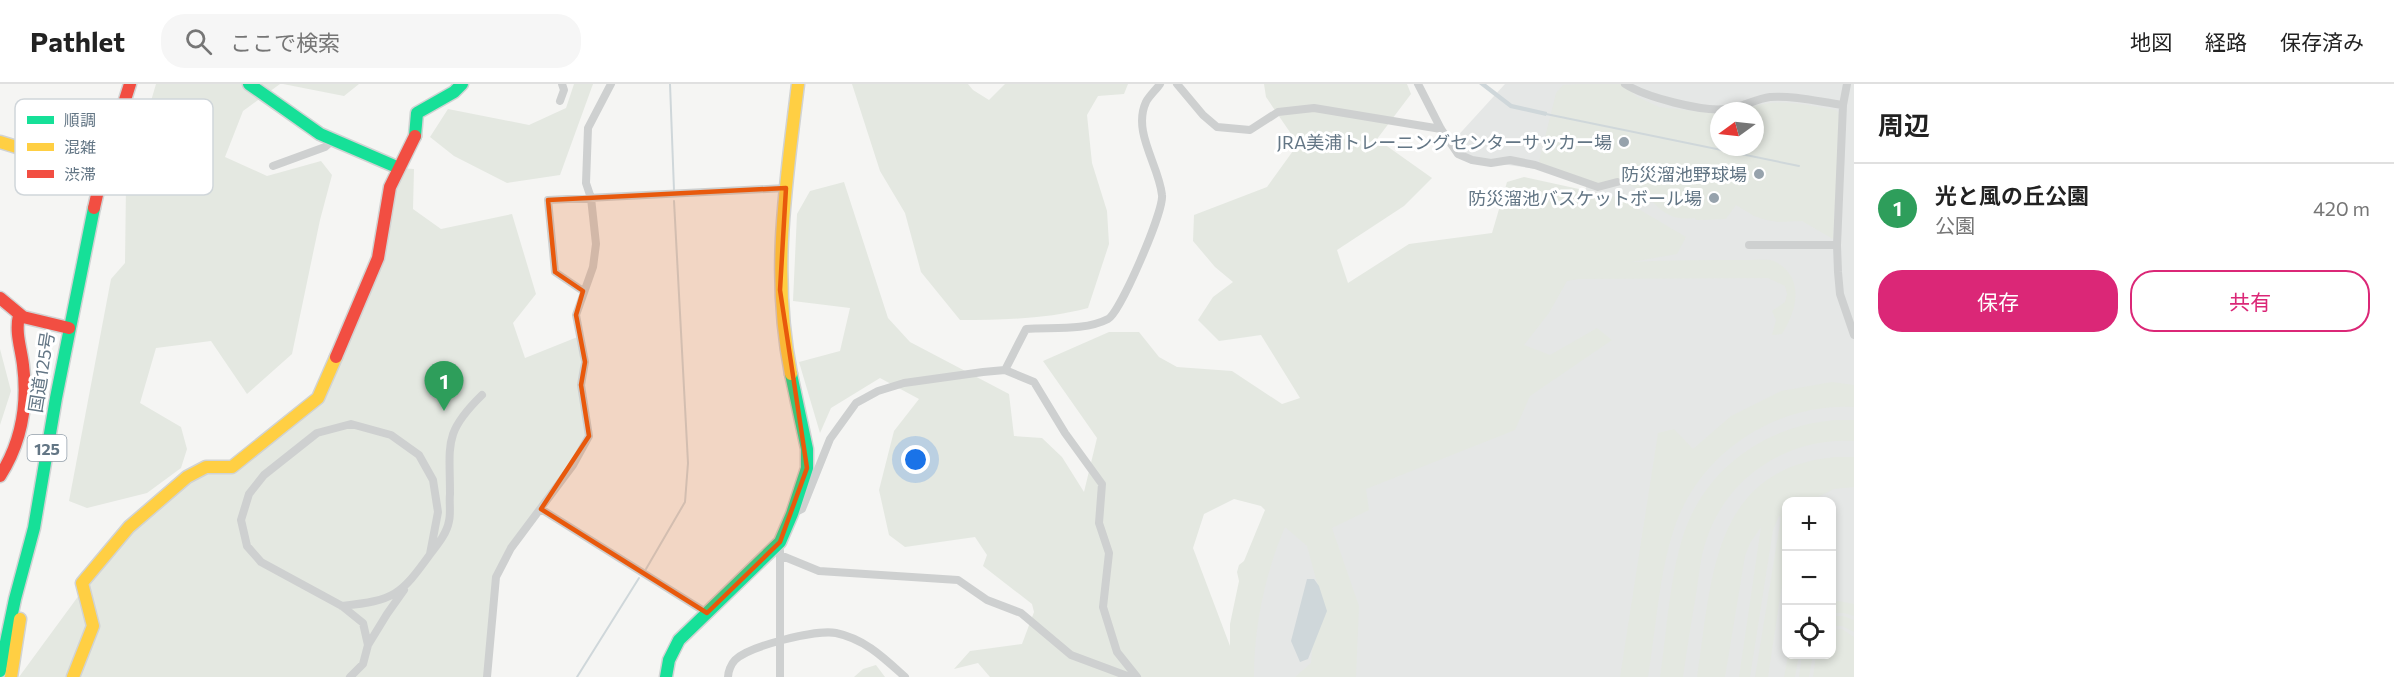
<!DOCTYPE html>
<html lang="ja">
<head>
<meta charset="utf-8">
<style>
	body { margin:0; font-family:Commissioner,"Noto Sans JP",sans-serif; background:#f6f6f6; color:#222 }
	.controls { position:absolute; right:18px; bottom:18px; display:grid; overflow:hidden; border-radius:12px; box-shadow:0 3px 9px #0003 }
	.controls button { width:54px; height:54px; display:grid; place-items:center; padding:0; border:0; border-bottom:2px solid #e0e0e0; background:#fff; color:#222; font:30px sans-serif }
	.compass { position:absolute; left:1710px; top:18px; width:54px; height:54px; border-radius:50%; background:#fff; box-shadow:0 3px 9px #0003; rotate:255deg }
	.you { position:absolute; left:916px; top:376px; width:21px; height:21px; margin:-15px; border:4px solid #fff; border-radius:50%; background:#1a73e8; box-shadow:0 0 0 9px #1a73e833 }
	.badge { display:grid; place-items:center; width:39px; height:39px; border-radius:50%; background:#db2777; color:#fff; font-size:20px; font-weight:700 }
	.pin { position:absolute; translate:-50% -50px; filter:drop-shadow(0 2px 3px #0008) }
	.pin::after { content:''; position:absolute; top:32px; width:21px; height:18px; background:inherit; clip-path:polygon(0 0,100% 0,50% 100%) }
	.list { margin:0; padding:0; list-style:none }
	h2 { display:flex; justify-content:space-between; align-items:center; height:78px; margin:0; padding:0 24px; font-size:26px }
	h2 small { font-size:20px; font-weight:400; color:#767676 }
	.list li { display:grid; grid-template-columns:39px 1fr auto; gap:18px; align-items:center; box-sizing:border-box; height:90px; padding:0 24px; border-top:2px solid #e0e0e0 }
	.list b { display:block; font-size:22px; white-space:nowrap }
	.list p { margin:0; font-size:20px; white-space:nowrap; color:#767676 }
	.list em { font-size:20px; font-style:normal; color:#767676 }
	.actions { display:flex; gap:12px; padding:18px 24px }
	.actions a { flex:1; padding:14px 0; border:2px solid #db2777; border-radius:24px; text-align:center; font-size:21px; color:#db2777 }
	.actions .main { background:#db2777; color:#fff }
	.icon { flex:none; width:33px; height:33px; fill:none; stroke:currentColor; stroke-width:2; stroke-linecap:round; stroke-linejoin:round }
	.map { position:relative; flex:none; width:1854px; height:593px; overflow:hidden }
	header { display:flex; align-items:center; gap:36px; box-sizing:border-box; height:84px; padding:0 30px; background:#fff; border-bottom:2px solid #e0e0e0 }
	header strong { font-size:28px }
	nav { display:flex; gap:33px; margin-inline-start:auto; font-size:21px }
	.search { width:420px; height:54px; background:#f6f6f6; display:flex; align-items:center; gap:15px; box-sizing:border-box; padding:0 21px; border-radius:24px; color:#767676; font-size:22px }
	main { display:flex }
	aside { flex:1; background:#fff }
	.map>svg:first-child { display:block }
	.built { fill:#e5e7e6; fill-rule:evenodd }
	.green { fill:#e4e8e1; fill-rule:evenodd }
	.water { fill:#cfd7da }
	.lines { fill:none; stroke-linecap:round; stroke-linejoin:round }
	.stream { stroke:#cfd7da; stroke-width:2 }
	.fast-casing { stroke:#d1d3d3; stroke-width:15 }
	.slow-casing { stroke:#d1d3d3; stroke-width:15 }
	.jam-casing { stroke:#d1d3d3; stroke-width:15 }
	.street { stroke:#ced0d0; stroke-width:8 }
	.fast { stroke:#16e098; stroke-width:12 }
	.slow { stroke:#ffcf43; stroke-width:12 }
	.jam { stroke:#f24e42; stroke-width:12 }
	.marked { fill:#e8590c; fill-opacity:0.2; stroke:#e8590c; stroke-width:4.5; stroke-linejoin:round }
	.poi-dot { fill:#96a2ac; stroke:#fff; stroke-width:2 }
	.labels { text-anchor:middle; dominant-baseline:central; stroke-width:6; stroke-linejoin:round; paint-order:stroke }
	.shield { fill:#fff; stroke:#929faa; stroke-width:1.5 }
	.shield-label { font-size:16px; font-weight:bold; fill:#637685 }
	.poi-label { font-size:18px; fill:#637685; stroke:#fff; text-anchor:end }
	.street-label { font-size:18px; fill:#637685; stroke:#fff }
	.key { fill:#fff; stroke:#d0d6da; stroke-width:1.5 }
	.key-label { font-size:16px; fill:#637685 }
</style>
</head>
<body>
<header>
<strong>Pathlet</strong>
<div class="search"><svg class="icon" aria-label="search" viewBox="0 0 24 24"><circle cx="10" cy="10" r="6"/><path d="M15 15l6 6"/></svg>ここで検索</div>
<nav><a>地図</a><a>経路</a><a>保存済み</a></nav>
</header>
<main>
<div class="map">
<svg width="1854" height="593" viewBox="0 0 1854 593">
	<rect width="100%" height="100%" fill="#f5f5f3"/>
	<path class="built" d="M1505 0H1854V593H1243L1272 437 1555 186 1587 101 1565 89 1472 76 1453 57ZM1719 27H1755V63H1719ZM1786 418H1832V570H1786Z"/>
	<path class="green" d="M156 0H280L243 27 225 73 267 92 321 77 332 91 320 136 292 270 247 310 211 257 156 264 140 319 181 343 187 365 181 384 147 409 87 424 69 417 111 195 125 179 126 102Z
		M283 0H359L344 12Z
		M574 0H593L560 91 507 99 454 72 430 53 448 25 529 41 566 24Z
		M852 0H968L973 6 989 16 1005 0H1128L1124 10 1098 12 1087 31 1092 79 1107 127 1109 160 1088 224C1047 235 1002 236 960 236L921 188 905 129 880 87Z
		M1264 0H1407L1411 10 1377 55 1432 94 1404 122 1337 166 1348 199 1409 160 1492 149 1507 98 1524 93 1620 114 1686 153 1677 170 1632 178C1671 176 1709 176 1748 176 1756 176 1769 174 1776 178 1805 194 1797 227 1782 250L1772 251 1776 236 1772 227 1785 218 1787 210 1785 202 1768 194 1579 195 1567 197 1549 229 1524 261 1550 271 1597 244 1612 256 1530 312 1515 346 1366 405 1369 426 1332 444 1359 522 1356 593H1295L1311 579 1317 499 1307 462 1285 443C1265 490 1254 542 1254 593H990L978 579 954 585 970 567 1022 560 1034 528 1032 520 983 482 987 471 975 453 905 463 889 451 879 406 894 347 919 315 880 294 831 324 820 349 799 278 840 267 850 224 793 217 797 130 810 107 844 98 888 234 910 258 1009 310 1014 352 1042 354 1062 373 1084 408 1097 354 1043 277 1109 248H1139L1159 273 1177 283 1232 287 1282 320 1300 314 1261 251 1219 257 1198 236 1213 213 1233 198 1215 183 1193 157 1194 131 1267 103 1298 60 1266 13ZM1234 415 1261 422 1265 426 1244 477 1239 481 1237 488 1239 497 1230 540V562L1193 464 1204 430Z
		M1578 0H1623L1636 12 1659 23 1719 30V63H1755V27H1741C1773 12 1803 20 1836 26L1840 30 1833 155 1802 137 1778 138 1766 136 1754 132 1736 121 1726 135 1696 136 1695 134C1657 139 1657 111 1627 100 1614 96 1606 104 1595 102 1577 99 1558 88 1542 82L1539 77 1556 9 1563 1Z
		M399 84 414 85 413 125 441 145 512 130 536 210 513 239 525 274 580 252 581 301 589 352 511 464 496 493 487 593H19L129 443 187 393 225 383 318 314 378 174Z
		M0 265 11 307 0 341Z
		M1832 298 1854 301V323C1775 319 1699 369 1674 445 1659 490 1656 545 1648 593H1620L1658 349 1674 345 1693 365 1731 332 1781 307Z
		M1838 336H1854V357C1788 353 1726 393 1706 457 1700 474 1699 493 1696 511 1691 538 1687 566 1683 593H1660C1667 547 1669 497 1683 452 1705 383 1768 340 1838 336Z
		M1836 373H1854V403L1834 405 1810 417 1786 418V474L1768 593H1755L1781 433 1779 432 1773 446 1750 593H1739L1761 443 1750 459 1745 472 1725 593H1697C1712 496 1711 384 1836 373Z
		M1839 517 1854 520V532L1844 529H1832V518Z
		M1832 532H1843L1854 536V548L1842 542H1832Z
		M1842 545 1854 553V593H1813L1816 571 1832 570V546Z
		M1788 571H1799L1795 593H1784Z
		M1802 571H1813L1809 593H1799Z
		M876 581 885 593H854L863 585Z"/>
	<path class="water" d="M1479 0H1486L1512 20 1547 28 1546 32 1510 24Z
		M1307 495H1314L1319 502 1327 527 1308 575 1300 578 1291 557Z"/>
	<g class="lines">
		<path class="stream" d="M670 0 674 106
			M1546 30 1799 82
			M646 485 685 418 688 379 674 117
			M577 593 639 494"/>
		<defs>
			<path id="fast" d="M249 0 320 50 399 84
				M415 52 417 29 454 8 462 0
				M0 587 15 515 34 444 56 314 94 124
				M666 593 669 576 679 556 780 458 792 430 807 384V365L791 290"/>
			<path id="slow" d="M0 58 102 89
				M791 290C771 190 786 99 798 0
				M11 593 20 535
				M73 593 93 542 82 499 129 443 187 393 206 383H232L318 314 336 273"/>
			<path id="jam" d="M94 124 102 89 130 0
				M0 214 23 233 69 244
				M336 273 378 174 390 103 415 52
				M0 392C21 359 28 320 23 281 21 264 15 249 19 231"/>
		</defs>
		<use href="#fast" class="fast-casing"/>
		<use href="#slow" class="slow-casing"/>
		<use href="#jam" class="jam-casing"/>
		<path class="street" d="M1177 0 1203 31 1217 43 1250 46 1278 28 1314 24 1441 45
			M1418 0 1441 45 1458 70 1472 76 1491 79 1510 76 1535 81 1598 103 1617 98
			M1625 0C1645 13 1702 28 1726 25 1741 24 1755 15 1770 13 1794 11 1820 18 1843 21
			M1847 0 1843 21 1837 161 1838 188 1840 210 1854 251
			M560 17 564 6 562 0
			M273 82 325 63 333 56
			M1749 161H1837
			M583 207 555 188 548 116 786 104
			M1005 286 1026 245C1051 243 1085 247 1108 235 1120 229 1164 127 1162 111 1159 81 1132 48 1146 18 1149 12 1156 6 1160 0
			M541 425 707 529
			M792 430 802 425 830 355 856 319 878 307 904 299 983 288 1005 286 1034 298 1065 349 1102 400 1099 439 1109 469 1103 523 1117 568 1137 593
			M780 467V593
			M780 471 819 487 958 496 987 516 1021 529 1071 571 1130 593
			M342 522C395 516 400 512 431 469 438 460 447 449 449 437 451 429 449 418 450 410 450 360 443 349 482 311
			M368 561 387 530 404 506
			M350 593 363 580 368 561 363 539 342 522 261 478 247 462 241 436 249 410 264 391 317 349 351 340 391 351 419 371 433 396 438 428 430 470
			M487 593 496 493 511 464 573 381 589 352 581 301 585 278 576 231 593 183 596 160 591 114 586 99 588 44 611 0
			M728 593C728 588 731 580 735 576 749 562 817 545 836 549 865 555 884 574 905 593"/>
		<use href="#fast" class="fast"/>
		<use href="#slow" class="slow"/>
		<use href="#jam" class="jam"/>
	</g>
	<path class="marked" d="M786 104 780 206 807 384 780 458 707 529 541 425 589 352 581 301 585 278 576 231 583 207 555 188 548 116Z"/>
	<g class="poi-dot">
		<circle cx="1624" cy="58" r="6"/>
		<circle cx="1759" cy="90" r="6"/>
		<circle cx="1714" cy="114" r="6"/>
	</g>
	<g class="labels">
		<rect class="shield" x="27.5" y="351" width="39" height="26" rx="4.5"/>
		<g class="shield-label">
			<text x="47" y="364">125</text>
		</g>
		<g class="poi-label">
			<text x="1612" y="58">JRA美浦トレーニングセンターサッカー場</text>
			<text x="1747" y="90">防災溜池野球場</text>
			<text x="1702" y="114">防災溜池バスケットボール場</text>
		</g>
		<g class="street-label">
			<text transform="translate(41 288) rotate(-81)">国道125号</text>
		</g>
	</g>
	<rect x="15" y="15" width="198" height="96" rx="9" class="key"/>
	<rect x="27" y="32" width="27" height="8" fill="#16e098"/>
	<rect x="27" y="59" width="27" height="8" fill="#ffcf43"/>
	<rect x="27" y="86" width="27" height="8" fill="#f24e42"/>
	<g class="key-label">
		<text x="64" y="42">順調</text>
		<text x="64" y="69">混雑</text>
		<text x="64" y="96">渋滞</text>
	</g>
</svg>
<div class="controls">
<button>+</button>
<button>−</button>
<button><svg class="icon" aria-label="locate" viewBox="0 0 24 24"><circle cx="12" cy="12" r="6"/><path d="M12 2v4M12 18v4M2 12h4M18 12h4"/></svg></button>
</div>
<svg class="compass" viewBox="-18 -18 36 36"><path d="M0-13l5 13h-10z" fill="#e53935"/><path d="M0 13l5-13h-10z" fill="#767676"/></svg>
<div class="you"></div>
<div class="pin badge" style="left:444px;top:327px;background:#2e9e5b">1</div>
</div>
<aside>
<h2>周辺<small></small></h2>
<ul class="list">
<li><span class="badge" style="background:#2e9e5b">1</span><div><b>光と風の丘公園</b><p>公園</p></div><em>420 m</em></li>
</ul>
<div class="actions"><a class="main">保存</a><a>共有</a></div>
</aside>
</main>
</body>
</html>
